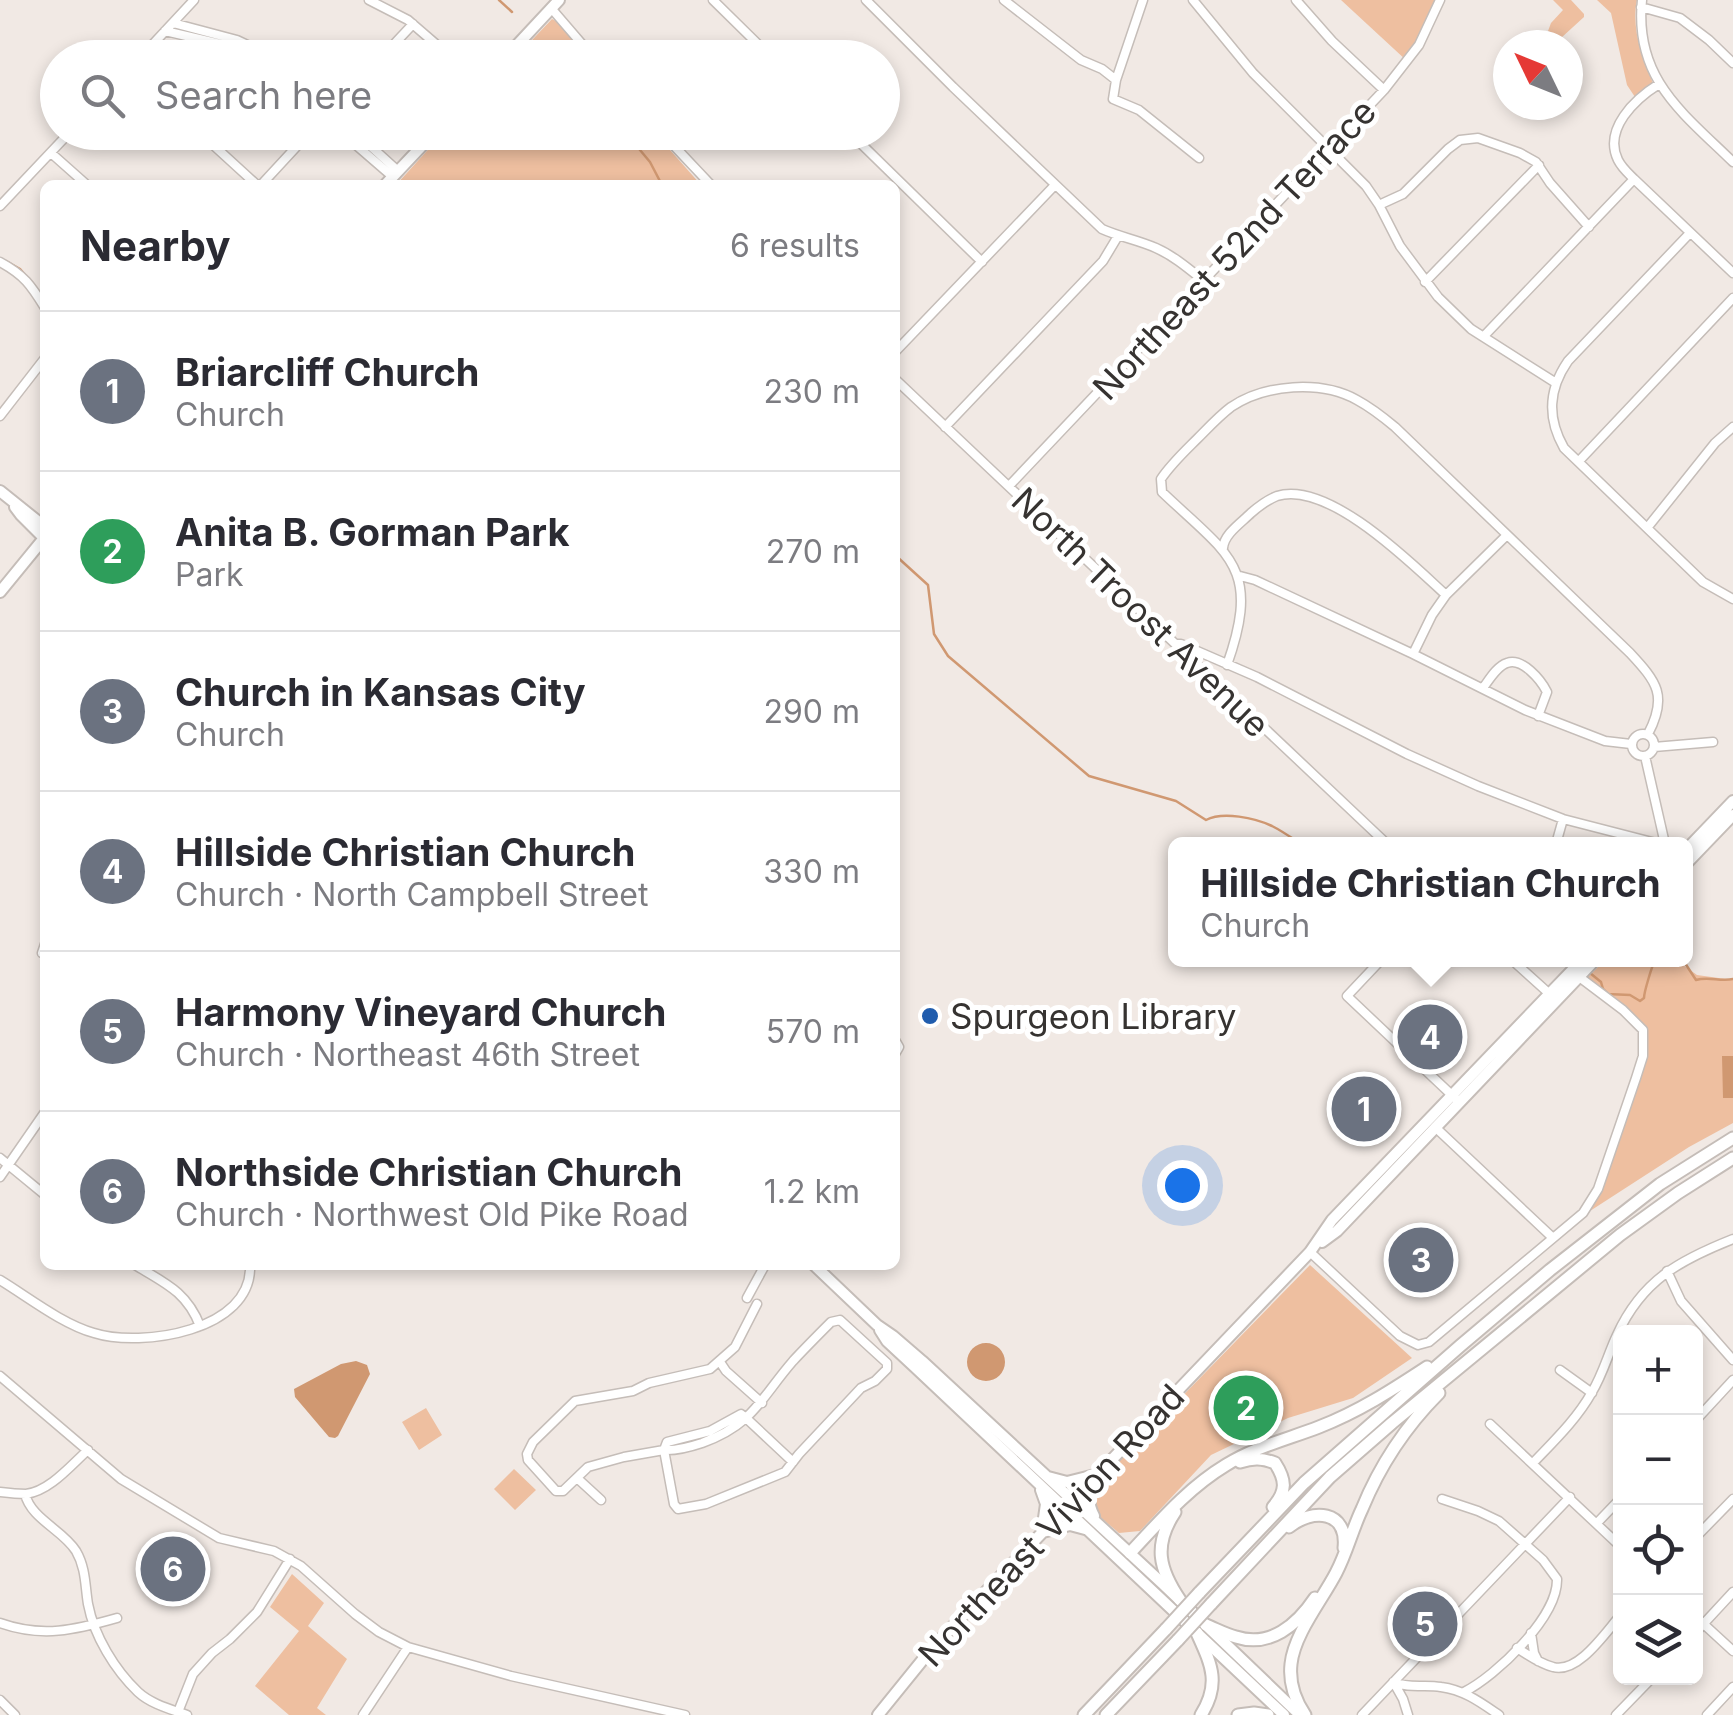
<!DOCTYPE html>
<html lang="en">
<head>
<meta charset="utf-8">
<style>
	body { margin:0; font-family:Inter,sans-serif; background:#f7f7f7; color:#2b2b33 }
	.controls { position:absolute; right:30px; bottom:30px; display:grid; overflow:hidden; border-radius:15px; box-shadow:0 5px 15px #0003 }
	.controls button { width:90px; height:90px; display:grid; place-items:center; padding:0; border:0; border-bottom:2px solid #e1e1e2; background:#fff; color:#2b2b33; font:50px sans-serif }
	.compass { position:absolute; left:1493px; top:30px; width:90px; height:90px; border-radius:50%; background:#fff; box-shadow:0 5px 15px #0003; rotate:313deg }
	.you { position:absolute; left:1182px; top:1185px; width:35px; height:35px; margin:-25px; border:8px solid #fff; border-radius:50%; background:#1a73e8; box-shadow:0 0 0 15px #1a73e833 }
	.badge { display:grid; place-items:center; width:65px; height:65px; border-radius:50%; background:#205cad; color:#fff; font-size:32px; font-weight:700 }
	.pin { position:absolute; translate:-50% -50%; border:5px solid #fff; box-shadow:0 2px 10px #0006 }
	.popup { position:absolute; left:1168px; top:837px; width:525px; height:130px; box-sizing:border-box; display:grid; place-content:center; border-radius:15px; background:#fff; filter:drop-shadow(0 2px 8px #0005); font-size:32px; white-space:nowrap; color:#7c7c81 }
	.popup b { font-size:38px; color:#2b2b33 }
	.popup::after { content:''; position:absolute; left:50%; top:100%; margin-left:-20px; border:20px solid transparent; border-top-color:#fff }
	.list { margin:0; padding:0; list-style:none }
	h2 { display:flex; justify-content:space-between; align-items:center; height:130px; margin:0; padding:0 40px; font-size:42px }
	h2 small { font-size:32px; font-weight:400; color:#7c7c81 }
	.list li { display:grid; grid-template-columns:65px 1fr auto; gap:30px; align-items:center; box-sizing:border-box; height:160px; padding:0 40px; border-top:2px solid #e1e1e2 }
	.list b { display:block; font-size:38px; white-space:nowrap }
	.list p { margin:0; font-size:32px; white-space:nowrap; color:#7c7c81 }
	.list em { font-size:32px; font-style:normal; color:#7c7c81 }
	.icon { flex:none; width:55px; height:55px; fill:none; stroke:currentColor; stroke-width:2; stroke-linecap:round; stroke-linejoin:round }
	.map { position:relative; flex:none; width:1733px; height:1715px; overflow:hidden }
	.search { position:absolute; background:#fff; box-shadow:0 5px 15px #0003; left:40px; top:40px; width:860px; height:110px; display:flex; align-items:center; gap:25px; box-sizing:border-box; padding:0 35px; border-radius:55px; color:#7c7c81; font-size:38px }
	.panel { position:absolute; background:#fff; box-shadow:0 5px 15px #0003; left:40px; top:180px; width:860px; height:1090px; border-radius:15px }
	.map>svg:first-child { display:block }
	.green { fill:#eebfa0 }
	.water { fill:#d09871 }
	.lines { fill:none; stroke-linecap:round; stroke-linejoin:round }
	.stream { stroke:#d09871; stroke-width:2.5 }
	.minor-casing { stroke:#c5bdb8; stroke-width:11 }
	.major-casing { stroke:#c5bdb8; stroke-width:14 }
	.highway-casing { stroke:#c5bdb8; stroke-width:15 }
	.minor { stroke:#fff; stroke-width:8 }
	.major { stroke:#fff; stroke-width:10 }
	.highway { stroke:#fff; stroke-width:11 }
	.highway-bridge-casing { stroke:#c5bdb8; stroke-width:15; stroke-linecap:butt }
	.highway-bridge { stroke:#fff; stroke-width:11 }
	.poi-dot { fill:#205cad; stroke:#fff; stroke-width:4 }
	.labels { text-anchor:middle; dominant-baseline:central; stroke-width:10; stroke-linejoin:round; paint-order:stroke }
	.street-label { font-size:35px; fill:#363331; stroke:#fff }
	.poi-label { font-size:35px; fill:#363331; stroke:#fff; text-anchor:start }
</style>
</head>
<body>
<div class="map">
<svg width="1733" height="1715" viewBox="0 0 1733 1715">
	<rect width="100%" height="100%" fill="#f1e9e4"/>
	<path class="green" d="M1341 0H1440L1407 61Z
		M1553 0H1571L1584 14V17L1561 38 1548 31 1551 23 1563 10Z
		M1597 0H1637C1631 27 1642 58 1653 83L1635 97 1627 85 1611 13Z
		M552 19 558 22 590 58H515Z
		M444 132 655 133 701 185H396Z
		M1605 960H1676L1697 975 1733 980V1123L1689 1147 1590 1211 1603 1185 1643 1056V1031L1612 998 1588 977Z
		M1310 1265 1412 1358 1353 1398 1288 1418 1211 1455 1140 1531 1119 1533 1093 1511 1090 1491Z
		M426 1408 442 1435 419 1450 402 1422Z
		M514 1469 536 1490 515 1510 494 1489Z
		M292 1574 324 1603 308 1626 347 1659 317 1708 326 1715H289L255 1686 299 1631 270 1607Z"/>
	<path class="water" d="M1722 1056H1733V1098H1723Z
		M967 1362a19 19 0 1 1 38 0a19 19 0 1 1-38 0Z
		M356 1361 367 1365 370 1374 338 1436 335 1438 329 1437 295 1397 294 1389 341 1364Z"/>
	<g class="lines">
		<path class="stream" d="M499 0 512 12
			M548 56 550 58
			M625 132 650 162 662 185
			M6 261 20 269 34 285
			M39 291 45 300
			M895 555 928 585 934 634 948 656 1089 776 1176 801 1206 820C1223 811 1255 818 1272 826 1282 831 1292 838 1301 844
			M1683 960 1696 980C1709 976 1720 982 1733 979
			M1590 973 1601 982 1603 989 1608 994 1630 995 1640 1001 1644 998C1644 992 1652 966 1655 960"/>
		<defs>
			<path id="minor" d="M369 0 408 20 452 58
				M713 0 772 58
				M866 0 953 87 1102 229C1120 237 1138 240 1156 248 1174 256 1189 269 1204 281
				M1004 0 1081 60 1102 69 1116 80
				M1143 0 1116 80 1113 99 1139 110 1199 158
				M1193 0 1253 73 1366 186 1379 205 1400 246 1438 297 1471 329 1556 383
				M1296 0 1332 41 1384 90
				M1642 0C1634 79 1683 113 1733 162
				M1641 7 1680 18 1709 40 1733 63
				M551 8 594 58
				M173 23 237 40 275 58
				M165 31 229 46 257 58
				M140 58 194 0
				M381 58 413 24
				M1659 84C1635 99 1603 129 1618 160 1622 168 1628 173 1634 179L1733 273
				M199 132 257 185
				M341 132 393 177
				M355 132 398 171
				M661 132 711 185
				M849 132 982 262
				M51 153 87 185
				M261 185 310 132
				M1379 205 1403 194 1448 149 1460 140 1478 138 1520 153 1536 162 1550 183 1589 227
				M0 206 70 132
				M1690 233 1568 361C1548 390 1547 418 1564 448L1703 582 1733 599
				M0 262C24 275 31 285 45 308
				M1425 282 1539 165
				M1484 336 1634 179
				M895 352 1055 185
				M895 379 1387 844
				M0 416 45 358
				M945 427 1103 261 1118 236
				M1579 461 1733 298
				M1009 486 1384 90 1419 45 1440 0
				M1647 528 1715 443 1733 427
				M1223 548C1224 534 1241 523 1251 513 1259 506 1267 500 1277 496 1328 480 1411 563 1446 595
				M1240 576 1255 580 1413 654 1525 710 1605 741 1631 744
				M1177 644H1181L1257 677 1407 754 1478 786 1563 819 1660 844
				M1413 654 1432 615 1446 595 1507 535
				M1227 665C1262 566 1228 555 1162 492L1161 479C1171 464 1185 451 1197 439 1208 428 1219 416 1231 407 1265 384 1321 380 1357 400 1370 407 1383 417 1395 427L1630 653C1657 682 1668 696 1648 734
				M1483 688C1489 680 1497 666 1507 663 1522 657 1541 680 1547 692L1538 716
				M1632 745a11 11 0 1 1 22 0a11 11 0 1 1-22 0Z
				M1654 747 1713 742
				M1645 756 1665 844
				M1556 844 1563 819
				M42 953 45 944
				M1381 960 1347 996 1456 1099
				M1512 960 1553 997
				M895 1040 899 1047 895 1054
				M1435 1127 1553 1238
				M0 1158 45 1195
				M0 1177 45 1112
				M1310 1252 1400 1336 1418 1345 1429 1342 1583 1213 1598 1189 1636 1078 1643 1056V1030L1623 1010 1578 976
				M135 1265C165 1283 187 1292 200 1326
				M1667 1271 1681 1301 1733 1360
				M0 1280C28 1297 62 1324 94 1333 141 1348 253 1331 250 1265
				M747 1298 765 1265
				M720 1362 726 1371 762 1403
				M1560 1370 1592 1393
				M0 1376 121 1479 219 1538 274 1551 301 1566 355 1614 379 1632 408 1647 511 1676 685 1715
				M746 1418 793 1462
				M1696 1420 1733 1380
				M1490 1424 1620 1546
				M664 1450 674 1504 678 1509 706 1504 785 1472 799 1454 861 1388 875 1381 887 1369V1363L840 1320 831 1322C818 1335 805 1348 793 1361 760 1399 754 1424 702 1443 690 1447 677 1451 664 1450L624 1457 588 1467 563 1491H556L528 1460 527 1454 533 1442 575 1401 633 1391 649 1383 710 1369 735 1347 757 1304
				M664 1450 667 1442 710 1431 741 1414 746 1418
				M1533 1463C1554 1441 1577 1419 1592 1392 1603 1374 1608 1354 1617 1335 1642 1280 1680 1260 1733 1239
				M577 1478 601 1500
				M0 1492C8 1493 18 1494 26 1494 50 1491 71 1465 88 1450
				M25 1494C31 1519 63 1530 76 1551 86 1568 85 1586 88 1604 94 1636 115 1670 138 1692 151 1704 170 1709 187 1715
				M1442 1499 1478 1511 1499 1521 1543 1560 1557 1579C1558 1617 1496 1676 1464 1692
				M1597 1523 1620 1499
				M1696 1537 1733 1499
				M1696 1617 1733 1651
				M0 1623C42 1638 75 1630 117 1618
				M1696 1632 1733 1592
				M1531 1633 1534 1653 1538 1661
				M1517 1648C1528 1655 1540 1664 1553 1667 1578 1674 1605 1633 1620 1616
				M1393 1682C1410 1689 1424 1684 1441 1687 1464 1690 1480 1702 1499 1715
				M1394 1683 1403 1699 1408 1715
				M0 1700 15 1715
				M178 1712 193 1674 212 1653 230 1639 257 1612 290 1559
				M363 1715 408 1647
				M1362 1715 1570 1497
				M1616 1715 1652 1678
				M1707 1715 1733 1687"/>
			<path id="major" d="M505 58 559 0
				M385 185 435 132
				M0 491 45 527
				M15 507 21 515 45 539
				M0 592 45 537
				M1685 851 1733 801
				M1685 865 1733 815
				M1322 1242 1337 1231 1595 960
				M814 1265 877 1325 893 1336 922 1361 1163 1584 1300 1715
				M880 1330 887 1341 915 1367 1284 1715
				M1048 1477 1067 1482 1095 1475
				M1093 1480C1087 1491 1088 1505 1094 1516
				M1041 1490 1046 1504 1042 1532
				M1043 1532 1070 1525 1085 1529
				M878 1715 929 1652 955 1624 1310 1252 1332 1220 1582 960"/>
			<path id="highway" d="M1240 1462C1253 1458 1262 1458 1275 1463 1286 1480 1287 1491 1273 1507
				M1175 1512C1153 1545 1159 1569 1180 1600
				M1289 1527C1312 1508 1348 1510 1344 1548
				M1130 1553C1160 1521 1188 1488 1226 1465 1255 1447 1288 1439 1319 1427 1358 1412 1392 1390 1427 1367
				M1199 1593 1304 1483 1460 1346 1550 1270 1660 1184 1733 1138
				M1211 1604 1330 1477 1392 1423 1620 1235 1678 1193 1733 1158
				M1206 1625C1216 1629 1225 1634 1236 1637 1270 1648 1297 1625 1315 1598
				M1197 1633C1211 1664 1221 1683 1201 1715
				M1084 1715 1166 1629
				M1106 1715 1178 1640
				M1238 1715 1254 1713 1268 1715
				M1305 1715C1295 1700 1289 1682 1291 1664 1294 1634 1322 1600 1336 1573 1347 1552 1352 1530 1362 1509 1380 1465 1405 1427 1439 1393"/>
		</defs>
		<use href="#minor" class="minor-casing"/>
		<use href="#major" class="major-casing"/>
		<use href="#highway" class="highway-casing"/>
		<use href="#minor" class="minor"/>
		<use href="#major" class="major"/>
		<use href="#highway" class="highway"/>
		<defs>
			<path id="highway-bridge" d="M1166 1629 1199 1593
				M1178 1640 1211 1604"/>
		</defs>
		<use href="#highway-bridge" class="highway-bridge-casing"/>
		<use href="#highway-bridge" class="highway-bridge"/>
	</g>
	<circle class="poi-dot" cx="930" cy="1016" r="10"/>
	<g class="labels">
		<g class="street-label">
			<text transform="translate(1234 249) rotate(-47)">Northeast 52nd Terrace</text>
			<text transform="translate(1141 612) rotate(44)">North Troost Avenue</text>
			<text transform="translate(1051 1525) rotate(-47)">Northeast Vivion Road</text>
		</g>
		<g class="poi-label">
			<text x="950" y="1016">Spurgeon Library</text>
		</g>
	</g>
</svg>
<div class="controls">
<button>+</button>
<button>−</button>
<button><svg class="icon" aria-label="locate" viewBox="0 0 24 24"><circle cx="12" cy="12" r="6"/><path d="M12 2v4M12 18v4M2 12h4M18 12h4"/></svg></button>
<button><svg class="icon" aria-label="layers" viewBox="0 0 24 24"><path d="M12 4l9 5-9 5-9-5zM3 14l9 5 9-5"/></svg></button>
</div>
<svg class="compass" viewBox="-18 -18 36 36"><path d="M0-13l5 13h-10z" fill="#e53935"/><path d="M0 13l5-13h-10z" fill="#7c7c81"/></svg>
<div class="you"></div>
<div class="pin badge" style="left:1364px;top:1109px;background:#6b7280">1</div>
<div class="pin badge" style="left:1246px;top:1408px;background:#2e9e5b">2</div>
<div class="pin badge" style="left:1421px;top:1260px;background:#6b7280">3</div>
<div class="pin badge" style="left:1430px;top:1037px;background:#6b7280">4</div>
<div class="popup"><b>Hillside Christian Church</b>Church</div>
<div class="pin badge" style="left:1425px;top:1624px;background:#6b7280">5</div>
<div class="pin badge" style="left:173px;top:1569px;background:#6b7280">6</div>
<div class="search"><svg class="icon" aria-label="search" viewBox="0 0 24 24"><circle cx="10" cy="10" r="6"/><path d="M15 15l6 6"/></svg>Search here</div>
<section class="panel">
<h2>Nearby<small>6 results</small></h2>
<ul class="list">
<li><span class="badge" style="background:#6b7280">1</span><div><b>Briarcliff Church</b><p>Church</p></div><em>230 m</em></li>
<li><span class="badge" style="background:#2e9e5b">2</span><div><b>Anita B. Gorman Park</b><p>Park</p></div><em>270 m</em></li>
<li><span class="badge" style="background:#6b7280">3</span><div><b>Church in Kansas City</b><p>Church</p></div><em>290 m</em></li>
<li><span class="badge" style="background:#6b7280">4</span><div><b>Hillside Christian Church</b><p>Church · North Campbell Street</p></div><em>330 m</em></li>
<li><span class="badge" style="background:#6b7280">5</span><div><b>Harmony Vineyard Church</b><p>Church · Northeast 46th Street</p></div><em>570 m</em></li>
<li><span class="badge" style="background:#6b7280">6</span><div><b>Northside Christian Church</b><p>Church · Northwest Old Pike Road</p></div><em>1.2 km</em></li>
</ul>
</section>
</div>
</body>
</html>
